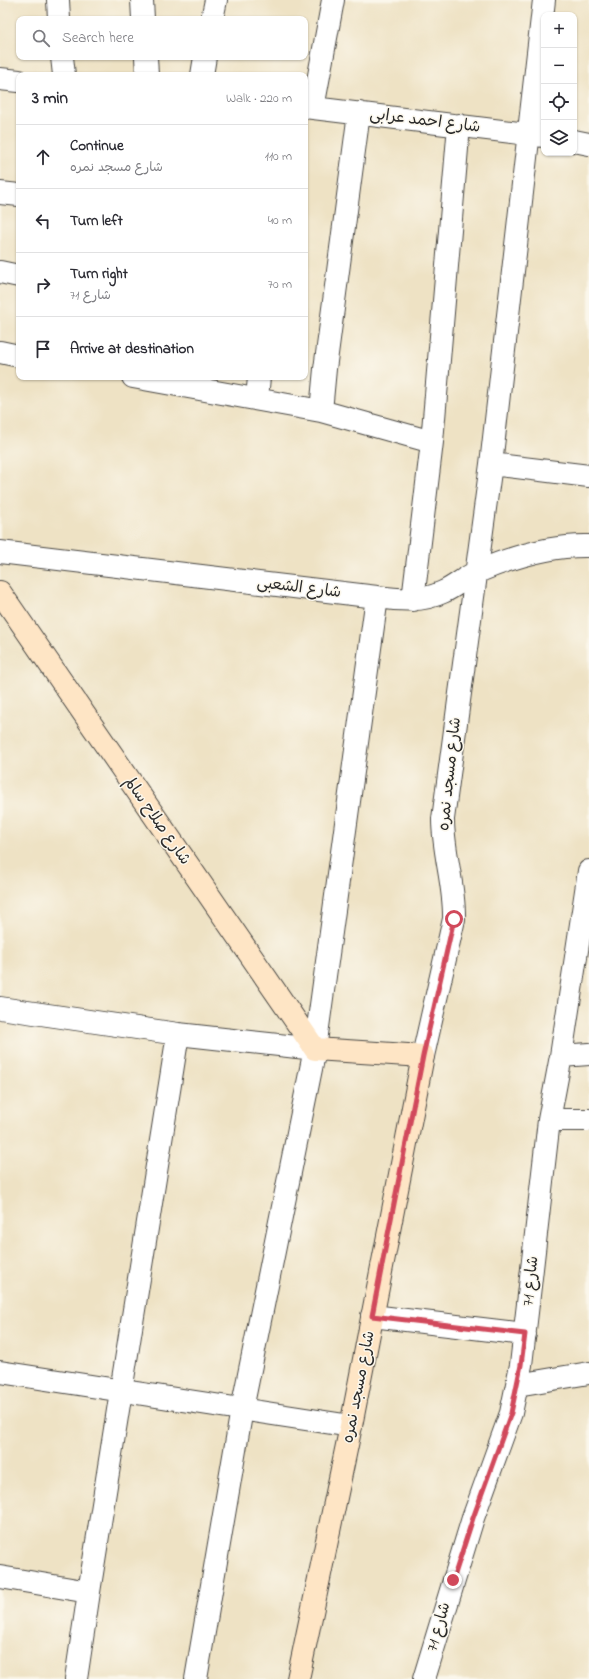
<!DOCTYPE html>
<html lang="en">
<head>
<meta charset="utf-8">
<style>
	body { margin:0; font-family:"Indie Flower","Playpen Sans Arabic",sans-serif; background:#f7f7f7; color:#2b2b33 }
	.controls { position:absolute; right:12px; top:12px; display:grid; overflow:hidden; border-radius:8px; box-shadow:0 1px 3px #0004 }
	.controls button { width:36px; height:36px; display:grid; place-items:center; padding:0; border:0; border-bottom:1px solid #e1e1e2; background:#fff; color:#2b2b33; font:20px sans-serif }
	.stop { position:absolute; width:12px; height:12px; margin:-9px; border:3px solid #d1495b; border-radius:50%; background:#fff }
	.stop.end { background:#d1495b; border-color:#fff; box-shadow:0 1px 4px #0008 }
	.list { margin:0; padding:0; list-style:none }
	h2 { display:flex; justify-content:space-between; align-items:center; height:52px; margin:0; padding:0 16px; font-size:17px }
	h2 small { font-size:13px; font-weight:400; color:#7c7c81 }
	.list li { display:grid; grid-template-columns:26px 1fr auto; gap:12px; align-items:center; box-sizing:border-box; height:64px; padding:0 16px; border-top:1px solid #e1e1e2 }
	.list b { display:block; font-size:15px; white-space:nowrap }
	.list p { margin:0; font-size:13px; white-space:nowrap; color:#7c7c81 }
	.list em { font-size:13px; font-style:normal; color:#7c7c81 }
	.icon { flex:none; width:22px; height:22px; fill:none; stroke:currentColor; stroke-width:2; stroke-linecap:round; stroke-linejoin:round }
	.map { position:relative; flex:none; width:589px; height:1679px; overflow:hidden }
	.search { position:absolute; background:#fff; box-shadow:0 1px 3px #0004; left:16px; top:16px; width:292px; height:44px; display:flex; align-items:center; gap:10px; box-sizing:border-box; padding:0 14px; border-radius:8px; color:#7c7c81; font-size:15px }
	.panel { position:absolute; background:#fff; box-shadow:0 1px 3px #0004; left:16px; top:72px; width:292px; height:308px; border-radius:8px }
	.map>svg:first-child { display:block }
	.lines { fill:none; stroke-linecap:round; stroke-linejoin:round }
	.street-casing { stroke:#484642; stroke-width:24 }
	.secondary-casing { stroke:#484642; stroke-width:24 }
	.street { stroke:#fff; stroke-width:22 }
	.secondary { stroke:#fee5c5; stroke-width:22 }
	.route { stroke:#d1495b; stroke-width:5 }
	.labels { text-anchor:middle; dominant-baseline:central; stroke-width:3; stroke-linejoin:round; paint-order:stroke }
	.street-label { font-size:16px; fill:#2b2b2b; stroke:#fbf7ec }
</style>
</head>
<body>
<div class="map">
<svg width="589" height="1679" viewBox="0 0 589 1679">
	<rect width="100%" height="100%" fill="#fbf7ec"/>
	<filter id="ink" filterUnits="userSpaceOnUse"><feTurbulence type="fractalNoise" baseFrequency=".025" numOctaves="2"/><feDisplacementMap in="SourceGraphic" scale="8" xChannelSelector="R" yChannelSelector="G"/><feConvolveMatrix kernelMatrix="1 2 1 2 8 2 1 2 1" color-interpolation-filters="sRGB"/></filter>
	<filter id="wash" filterUnits="userSpaceOnUse"><feTurbulence type="fractalNoise" baseFrequency=".012" numOctaves="4" result="noise"/><feDisplacementMap in="SourceGraphic" scale="16" xChannelSelector="R" yChannelSelector="G"/><feGaussianBlur stdDeviation="0.9" result="paint"/><feColorMatrix in="noise" values="0 0 0 0 0 0 0 0 0 0 0 0 0 0 0 0 0 1.4 0 .05"/><feComposite in="paint" operator="in"/></filter>
	<g filter="url(#wash)">
		<rect width="100%" height="100%" fill="#eee2c4"/>
	</g>
	<g filter="url(#ink)">
		<g class="lines">
			<defs>
				<path id="street" d="M58 0 59 19
					M142 0 143 19
					M212 19 216 0
					M62 57 64 75
					M146 57 147 75
					M202 75 205 57
					M0 79 19 81
					M305 107 544 136
					M313 108 333 0
					M574 141 589 144
					M0 193 19 195
					M0 272 19 276
					M0 352 19 356
					M133 377 321 411 432 442
					M257 399 259 377
					M321 411 325 369 359 113
					M491 464 589 476
					M0 552 377 597C400 600 422 602 443 592 455 587 465 577 477 572 512 557 550 545 589 546
					M413 600 432 442 459 125
					M0 1008 178 1034 315 1049
					M423 1056 454 919C455 886 443 853 443 819L491 464 544 0
					M561 1056 589 1054
					M549 1120H589
					M372 1316 525 1334
					M0 1372 351 1426
					M517 1385 589 1373
					M0 1577 89 1592 76 1679
					M89 1592 178 1034
					M196 1679 242 1409 315 1049 377 597
					M424 1679 473 1518 511 1413 521 1365 549 1120 561 1056 589 871"/>
				<path id="secondary" d="M0 592 315 1049 423 1056 351 1426 298 1679"/>
			</defs>
			<use href="#street" class="street-casing"/>
			<use href="#secondary" class="secondary-casing"/>
			<use href="#street" class="street"/>
			<use href="#secondary" class="secondary"/>
		</g>
	</g>
	<g class="lines" filter="url(#ink)">
		<path class="route" d="M453 1580 473 1518 511 1413 521 1365 525 1334 372 1316 423 1056 454 919"/>
	</g>
	<g class="labels">
		<g class="street-label">
			<text transform="translate(425 121) rotate(7)">شارع احمد عرابى</text>
			<text transform="translate(299 588) rotate(7)">شارع الشعبى</text>
			<text transform="translate(450 774) rotate(-84)">شارع مسجد نمره</text>
			<text transform="translate(157 821) rotate(55)">شارع صلاح سالم</text>
			<text transform="translate(531 1281) rotate(-84)">شارع 71</text>
			<text transform="translate(359 1387) rotate(-79)">شارع مسجد نمره</text>
			<text transform="translate(439 1627) rotate(-74)">شارع 71</text>
		</g>
	</g>
</svg>
<div class="controls">
<button>+</button>
<button>−</button>
<button><svg class="icon" aria-label="locate" viewBox="0 0 24 24"><circle cx="12" cy="12" r="6"/><path d="M12 2v4M12 18v4M2 12h4M18 12h4"/></svg></button>
<button><svg class="icon" aria-label="layers" viewBox="0 0 24 24"><path d="M12 4l9 5-9 5-9-5zM3 14l9 5 9-5"/></svg></button>
</div>
<div class="stop" style="left:454px;top:919px"></div>
<div class="stop end" style="left:453px;top:1580px"></div>
<div class="search"><svg class="icon" aria-label="search" viewBox="0 0 24 24"><circle cx="10" cy="10" r="6"/><path d="M15 15l6 6"/></svg>Search here</div>
<section class="panel">
<h2>3 min<small>Walk · 220 m</small></h2>
<ul class="list">
<li><svg class="icon" aria-label="ahead" viewBox="0 0 24 24"><path d="M12 20V5M6 11l6-6 6 6"/></svg><div><b>Continue</b><p>شارع مسجد نمره</p></div><em>110 m</em></li>
<li><svg class="icon" aria-label="left" viewBox="0 0 24 24"><path d="M17 20v-9H6M10 6l-5 5 5 5"/></svg><div><b>Turn left</b></div><em>40 m</em></li>
<li><svg class="icon" aria-label="right" viewBox="0 0 24 24"><path d="M7 20v-9h11M14 6l5 5-5 5"/></svg><div><b>Turn right</b><p>شارع 71</p></div><em>70 m</em></li>
<li><svg class="icon" aria-label="arrive" viewBox="0 0 24 24"><path d="M6 21V4h12l-3 4 3 4H6"/></svg><div><b>Arrive at destination</b></div></li>
</ul>
</section>
</div>
</body>
</html>
